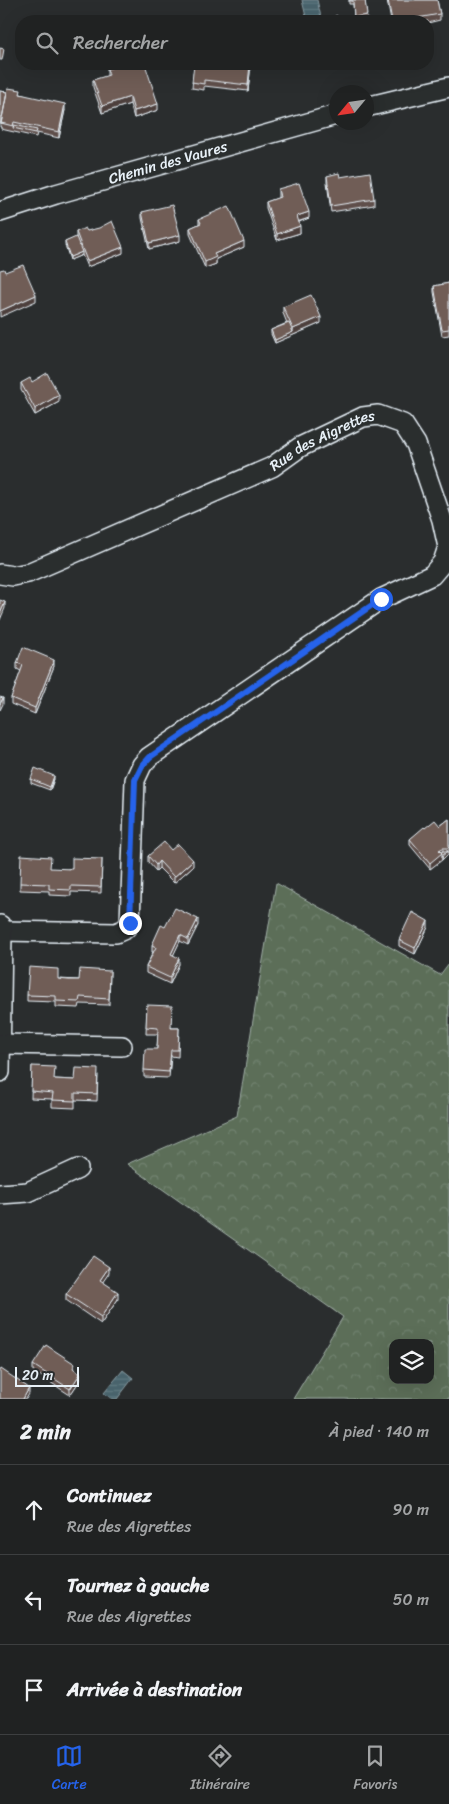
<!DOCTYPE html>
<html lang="fr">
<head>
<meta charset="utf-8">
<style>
	body { margin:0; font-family:Sriracha,sans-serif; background:#2d2f2f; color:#f1f3f6 }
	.controls { position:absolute; right:15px; bottom:15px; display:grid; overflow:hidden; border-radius:10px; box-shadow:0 5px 20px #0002 }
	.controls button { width:45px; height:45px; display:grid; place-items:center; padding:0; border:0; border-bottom:1px solid #3d3f40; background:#202222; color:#f1f3f6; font:25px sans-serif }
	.compass { position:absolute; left:329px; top:85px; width:45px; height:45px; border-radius:50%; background:#202222; box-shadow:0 5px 20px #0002; rotate:241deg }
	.scale { position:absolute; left:15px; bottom:12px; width:64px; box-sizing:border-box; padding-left:5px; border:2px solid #e8f1f8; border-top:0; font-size:14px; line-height:18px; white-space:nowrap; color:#e8f1f8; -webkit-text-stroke:4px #2a2d2e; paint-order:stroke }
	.stop { position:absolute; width:15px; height:15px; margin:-11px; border:4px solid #2563eb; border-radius:50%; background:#fff }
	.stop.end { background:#2563eb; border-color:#fff; box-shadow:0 1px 5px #0008 }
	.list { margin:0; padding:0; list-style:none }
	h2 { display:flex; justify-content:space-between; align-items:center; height:65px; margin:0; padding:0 20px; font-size:21px }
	h2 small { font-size:16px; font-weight:400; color:#a2a4a5 }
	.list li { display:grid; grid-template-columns:32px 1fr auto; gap:15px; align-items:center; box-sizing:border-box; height:90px; padding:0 20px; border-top:1px solid #3d3f40 }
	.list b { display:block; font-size:19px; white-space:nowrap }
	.list p { margin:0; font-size:16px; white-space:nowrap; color:#a2a4a5 }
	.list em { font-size:16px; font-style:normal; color:#a2a4a5 }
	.icon { flex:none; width:28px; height:28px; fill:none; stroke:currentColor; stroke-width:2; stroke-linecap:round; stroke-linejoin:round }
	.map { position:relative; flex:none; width:449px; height:1399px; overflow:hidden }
	.search { position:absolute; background:#202222; box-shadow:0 5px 20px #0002; left:15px; right:15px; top:15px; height:55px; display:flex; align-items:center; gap:12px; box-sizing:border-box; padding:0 18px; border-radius:20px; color:#a2a4a5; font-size:19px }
	.sheet { height:335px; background:#202222 }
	nav { display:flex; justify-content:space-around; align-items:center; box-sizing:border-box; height:70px; border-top:1px solid #3d3f40; background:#202222; font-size:14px; color:#a2a4a5 }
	nav a { display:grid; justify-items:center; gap:2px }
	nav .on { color:#2563eb }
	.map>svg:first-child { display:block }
	.forest { fill:url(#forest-crowns); stroke:#a2b0a8; fill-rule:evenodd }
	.water { fill:url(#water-rules); stroke:#889ca4 }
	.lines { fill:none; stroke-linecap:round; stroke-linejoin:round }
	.minor-casing { stroke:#e8f1f8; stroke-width:22 }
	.minor { stroke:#2a2d2e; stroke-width:19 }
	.wall { fill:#5f504b; stroke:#e8f1f8 }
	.shaded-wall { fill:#4e413d; stroke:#e8f1f8 }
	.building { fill:#6f5d57; stroke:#e8f1f8 }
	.route { stroke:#2563eb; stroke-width:6 }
	.labels { text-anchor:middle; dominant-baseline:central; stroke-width:4; stroke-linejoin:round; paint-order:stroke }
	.street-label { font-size:15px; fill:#e8f1f8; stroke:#2a2d2e }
</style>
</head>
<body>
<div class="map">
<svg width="449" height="1399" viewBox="0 0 449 1399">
	<defs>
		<pattern id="forest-crowns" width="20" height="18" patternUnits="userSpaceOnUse" patternTransform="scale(1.25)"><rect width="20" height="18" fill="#5b6e58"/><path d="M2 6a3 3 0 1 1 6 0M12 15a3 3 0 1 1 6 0" fill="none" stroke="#738371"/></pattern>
		<pattern id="water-rules" width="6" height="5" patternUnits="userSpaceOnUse" patternTransform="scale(1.25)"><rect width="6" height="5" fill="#48636c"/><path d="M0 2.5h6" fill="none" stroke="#627a82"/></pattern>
	</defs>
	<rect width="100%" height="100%" fill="#2a2d2e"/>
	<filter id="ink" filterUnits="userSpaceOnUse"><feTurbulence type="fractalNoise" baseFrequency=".02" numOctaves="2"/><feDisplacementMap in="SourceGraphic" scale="10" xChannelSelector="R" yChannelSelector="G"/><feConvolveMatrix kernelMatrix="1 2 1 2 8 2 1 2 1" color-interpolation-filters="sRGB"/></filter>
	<g filter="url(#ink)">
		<path class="forest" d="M276 883 440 975 449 963V1399H293L343 1317 127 1164 237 1116ZM393 1343H430V1380H393Z"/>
		<path class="water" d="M302 0H317L322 21H307Z
			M123 1370 133 1378 117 1399H112L104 1393Z"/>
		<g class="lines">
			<defs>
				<g id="minor">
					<path d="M366 107 449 87"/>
					<path id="s1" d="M0 212 56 194 336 115"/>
					<path id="s2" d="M0 574 13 576 28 573 272 467 300 447 363 417 378 415 403 424 416 444 442 520 448 547 443 562 432 575 381 599 149 757 142 765 135 780 130 923 125 929 116 933 2 931"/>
					<path d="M0 925 2 931 0 1072"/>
					<path d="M0 1044 122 1046"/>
					<path d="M0 1194 28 1192 78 1169"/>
				</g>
			</defs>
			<use href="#minor" class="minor-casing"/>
			<use href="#minor" class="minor"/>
		</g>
		<path class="wall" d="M349 0H365L367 19 354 20 353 4H349Z
			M387 0H437L440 14V20L428 23V21H391Z
			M194 64H251L248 91 204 86V90L192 88Z
			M294 64H316L306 66Z
			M107 69 158 110 134 118 130 104 102 113 93 87V80L107 76Z
			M0 91 21 94 65 110 59 138 37 133 36 137 1 129V127H0Z
			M327 176 374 199V205L331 212 327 182Z
			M278 189 309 218 299 222 300 233 277 240 266 208V202L278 198Z
			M142 212 180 241 149 249 142 218Z
			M199 219 244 247 216 259V264L205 268 190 234V228L199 224Z
			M87 231 123 253 87 267 82 255 70 260 65 245V242L76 238V232Z
			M449 283V335L442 336 434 292V286Z
			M283 307 321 323 275 343 271 334V330L287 323 283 313Z
			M32 382 59 402 35 415 21 390V383Z
			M17 663 54 666 35 714 11 704V698L21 671 17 669Z
			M31 779H54L50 790 31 783Z
			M449 819V853L430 869 410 845V839L425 828 440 826Z
			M171 850 193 866 174 883 159 868 156 871 148 862V856Z
			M102 859 101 893 71 892V896L49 895V891L20 890V883Z
			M198 925 188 945 180 941 173 955 179 964 170 984 146 973V967L153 952H152V945L165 927Z
			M428 927 415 954 399 946V940Z
			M110 971 109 1005 80 1004 79 1008 56 1007V1002L27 1001V995L58 979 79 980Z
			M147 1005 172 1028H179L178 1057 171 1056 169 1078 144 1077V1070L157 1049 158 1034H146Z
			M32 1066 54 1079 75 1080 98 1075 97 1101 75 1100V1108L52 1107V1099L31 1098Z
			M109 1273 102 1282 118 1299 101 1324 66 1300V1294Z
			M33 1365 75 1370 80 1380 70 1395 33 1371Z"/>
		<path class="shaded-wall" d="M250 64H251L248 91V85Z
			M306 64H316L306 66Z
			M322 64H328L322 66Z
			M130 97V104L102 113V106Z
			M65 104V110L59 138V132Z
			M158 104V110L134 118V111Z
			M309 212V218L297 222V216Z
			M300 226V233L277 240V234Z
			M180 235V241L149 249V243Z
			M244 241V247L216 259V264L205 268V262L214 254Z
			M123 247V253L87 267V261Z
			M82 252V255L70 260V257Z
			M36 295V301L0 317V311Z
			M321 317V323L275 343V340L293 332V329Z
			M59 395V402L35 415V409Z
			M5 602V608L0 620V614Z
			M54 660V666L35 714V708Z
			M3 698V704L0 710V704Z
			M54 776V779L50 790V787Z
			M443 848 442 860 430 869V863L439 850Z
			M448 851V854L442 860V856Z
			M193 860V866L174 883V877Z
			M159 861V868L156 871V865Z
			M198 919V925L188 945V939Z
			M428 921V927L415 954V948Z
			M180 935V941L171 960V954Z
			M179 958V964L170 984V978Z
			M109 1267V1273L100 1286V1280Z
			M118 1292V1299L101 1324V1317Z
			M80 1374V1380L70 1395V1389Z
			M29 1388V1394L26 1399H23Z"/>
		<path class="building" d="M349 0H365L367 15 354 17 353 1H349Z
			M388 0H437L440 14 400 21H392Z
			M336 15 343 21H330Z
			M0 48 4 49 2 60H0Z
			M124 64H132V65L134 64H145L158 104 134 111 130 97 102 106 93 80 109 75 107 69Z
			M194 64H250L248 85 204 80V84L192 82Z
			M8 88 21 90 20 94 65 104 59 132 14 122 13 126 1 123Z
			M0 91 7 92 1 124H0Z
			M14 125 37 130 36 133 13 128Z
			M370 172 374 199 331 206 327 176 339 173 340 177Z
			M299 183 309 212 297 216 300 226 277 234 266 202 280 197 278 189Z
			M172 205 180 235 149 243 142 212Z
			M229 206 244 241 214 254 216 257 205 262 190 228 201 223 199 219Z
			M112 221 123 247 87 261 76 232 85 228 87 231 99 228Z
			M76 237 82 252 70 257 65 242Z
			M23 265 36 295 0 311V270L4 269 5 272Z
			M449 283V329L442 330 434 286Z
			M311 295 321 317 293 329 283 307Z
			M289 323 293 332 275 340 271 330Z
			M47 373 59 395 35 409 21 383 30 378 32 382Z
			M0 600 5 602 0 614Z
			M23 647 54 660 35 708 11 698 23 665 17 663Z
			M0 697 3 698 0 704Z
			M35 768 54 776 50 787 31 779Z
			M449 819V847L448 848H443L439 850 442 853 430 863 410 839 424 827 425 828 435 820 440 826Z
			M164 842 171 850 178 844 193 860 174 877 159 861 156 865 148 856Z
			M443 851H448L442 856V853L441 852Z
			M21 855 51 857 50 868 72 869V858L102 859 101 887 71 886V890L49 889V884L20 883Z
			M175 908 198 919 188 939 180 935 171 954 179 958 170 978 146 967 156 947 152 945 161 925 165 927Z
			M412 912 428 921 415 948 399 940Z
			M29 967 58 969V979L69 980H79L80 969 110 971 109 999 80 997 79 1002 56 1001V996L27 995Z
			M147 1005 172 1006 171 1028H179L178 1050H171L169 1072 144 1070 145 1049H157L158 1028 146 1027Z
			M32 1066 55 1067 54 1079 75 1080 76 1068 98 1069 97 1094 75 1093V1101L52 1100 53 1093 31 1091Z
			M93 1256 109 1267 100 1280 118 1292 101 1317 66 1294Z
			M46 1345 75 1364 73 1368 80 1374 70 1389 33 1365Z
			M1 1369 29 1388 23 1399H0V1371Z"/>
	</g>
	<g class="lines" filter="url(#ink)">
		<path class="route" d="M130 923 135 780 142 766 150 757 381 599"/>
	</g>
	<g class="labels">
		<g class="street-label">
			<text stroke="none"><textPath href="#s1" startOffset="175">Chemin des Vaures</textPath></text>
			<text stroke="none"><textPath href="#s2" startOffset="352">Rue des Aigrettes</textPath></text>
		</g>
	</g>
</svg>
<div class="controls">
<button><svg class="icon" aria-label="layers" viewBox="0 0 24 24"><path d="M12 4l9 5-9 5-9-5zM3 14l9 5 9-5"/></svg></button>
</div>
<svg class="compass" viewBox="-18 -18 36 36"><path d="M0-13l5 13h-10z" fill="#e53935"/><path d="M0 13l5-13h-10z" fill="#a2a4a5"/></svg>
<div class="scale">20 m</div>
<div class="stop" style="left:381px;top:599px"></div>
<div class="stop end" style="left:130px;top:923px"></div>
<div class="search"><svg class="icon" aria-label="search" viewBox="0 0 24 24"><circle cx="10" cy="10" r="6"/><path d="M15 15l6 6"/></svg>Rechercher</div>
</div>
<section class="sheet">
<h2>2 min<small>À pied · 140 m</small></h2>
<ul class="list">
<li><svg class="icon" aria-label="ahead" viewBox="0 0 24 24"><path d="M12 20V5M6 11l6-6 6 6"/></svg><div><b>Continuez</b><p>Rue des Aigrettes</p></div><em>90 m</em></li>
<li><svg class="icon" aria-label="left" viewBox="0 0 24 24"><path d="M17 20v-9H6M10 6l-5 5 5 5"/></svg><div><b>Tournez à gauche</b><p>Rue des Aigrettes</p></div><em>50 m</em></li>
<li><svg class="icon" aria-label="arrive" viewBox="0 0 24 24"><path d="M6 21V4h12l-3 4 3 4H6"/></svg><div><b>Arrivée à destination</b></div></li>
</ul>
</section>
<nav>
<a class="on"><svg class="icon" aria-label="map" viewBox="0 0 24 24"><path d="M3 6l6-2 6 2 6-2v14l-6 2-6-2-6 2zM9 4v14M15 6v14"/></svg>Carte</a>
<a><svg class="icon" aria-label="directions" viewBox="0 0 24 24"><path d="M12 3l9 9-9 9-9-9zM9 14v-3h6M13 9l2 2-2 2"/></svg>Itinéraire</a>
<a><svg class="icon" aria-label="saved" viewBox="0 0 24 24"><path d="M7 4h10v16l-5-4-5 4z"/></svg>Favoris</a>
</nav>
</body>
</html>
